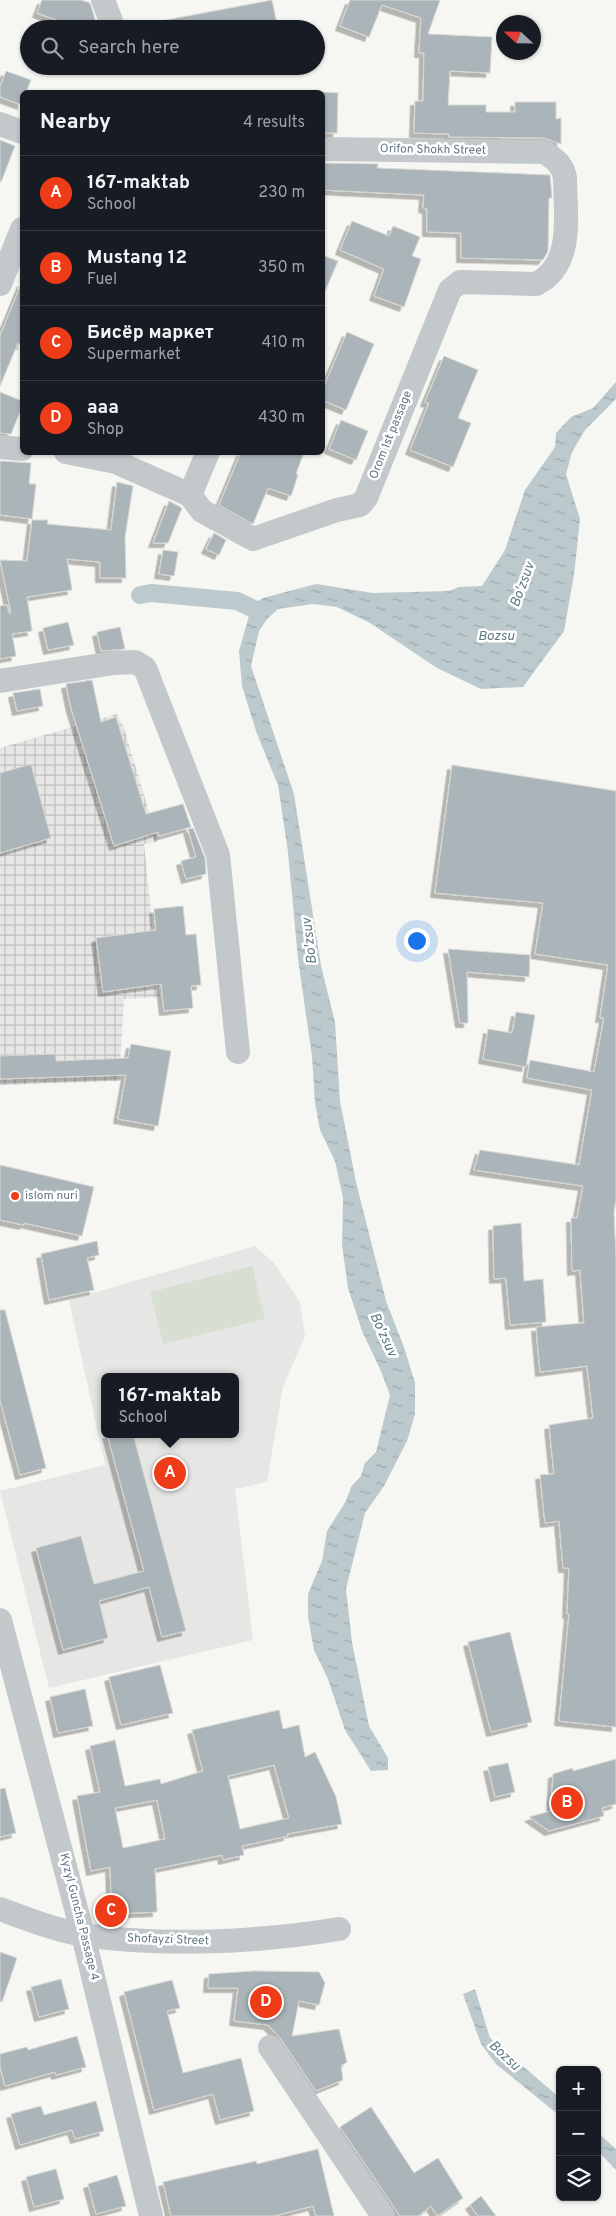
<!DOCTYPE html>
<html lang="en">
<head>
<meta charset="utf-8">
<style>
	body { margin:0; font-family:Overpass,sans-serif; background:#242831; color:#f1f3f6 }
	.controls { position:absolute; right:15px; bottom:15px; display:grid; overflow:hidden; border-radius:8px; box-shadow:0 1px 4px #0004 }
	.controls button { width:45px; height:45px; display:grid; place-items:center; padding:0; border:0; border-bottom:1px solid #363941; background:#171b24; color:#f1f3f6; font:25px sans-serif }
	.compass { position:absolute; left:496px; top:15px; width:45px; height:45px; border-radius:50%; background:#171b24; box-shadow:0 1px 4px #0004; rotate:292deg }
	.you { position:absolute; left:416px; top:940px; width:18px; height:18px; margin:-12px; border:4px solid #fff; border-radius:50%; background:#1a73e8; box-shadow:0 0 0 8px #1a73e833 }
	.badge { display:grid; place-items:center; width:32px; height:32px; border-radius:50%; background:#ef3c18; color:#fff; font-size:16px; font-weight:700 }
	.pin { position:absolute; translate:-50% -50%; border:2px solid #fff; box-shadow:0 1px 5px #0006 }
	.popup { position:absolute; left:101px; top:1373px; width:138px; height:65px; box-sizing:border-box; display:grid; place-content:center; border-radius:8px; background:#171b24; filter:drop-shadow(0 1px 4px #0005); font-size:16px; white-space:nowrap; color:#9ea1a6 }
	.popup b { font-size:19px; color:#f1f3f6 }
	.popup::after { content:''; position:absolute; left:50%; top:100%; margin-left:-10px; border:10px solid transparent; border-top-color:#171b24 }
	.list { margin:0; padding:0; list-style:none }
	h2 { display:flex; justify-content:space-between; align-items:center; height:65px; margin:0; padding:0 20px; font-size:21px }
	h2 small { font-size:16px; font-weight:400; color:#9ea1a6 }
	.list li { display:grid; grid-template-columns:32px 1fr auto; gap:15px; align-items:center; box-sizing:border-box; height:75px; padding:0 20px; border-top:1px solid #363941 }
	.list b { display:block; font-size:19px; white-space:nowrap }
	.list p { margin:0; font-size:16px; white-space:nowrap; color:#9ea1a6 }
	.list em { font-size:16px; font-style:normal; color:#9ea1a6 }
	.icon { flex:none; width:28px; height:28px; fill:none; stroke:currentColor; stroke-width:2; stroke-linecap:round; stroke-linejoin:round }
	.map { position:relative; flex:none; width:616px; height:2216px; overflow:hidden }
	.search { position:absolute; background:#171b24; box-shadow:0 1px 4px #0004; left:20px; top:20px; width:305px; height:55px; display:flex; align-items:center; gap:12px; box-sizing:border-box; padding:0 18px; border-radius:28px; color:#9ea1a6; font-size:19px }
	.panel { position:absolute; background:#171b24; box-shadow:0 1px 4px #0004; left:20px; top:90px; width:305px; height:365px; border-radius:8px }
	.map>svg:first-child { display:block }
	.built { fill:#e6e7e5; fill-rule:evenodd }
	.industrial { fill:url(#industrial-grid) }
	.pitch { fill:#d7ded2 }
	.water { fill:url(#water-ripples) }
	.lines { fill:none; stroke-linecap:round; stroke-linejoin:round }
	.canal { stroke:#bcc9cd; stroke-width:18 }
	.building { fill:#abb5b9; stroke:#d7d7d4; fill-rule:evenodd; filter:url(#shadow) }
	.minor { stroke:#c3c8ca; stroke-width:24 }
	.poi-dot { fill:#ef3c18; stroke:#fff; stroke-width:2 }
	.labels { text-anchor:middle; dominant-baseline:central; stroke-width:5; stroke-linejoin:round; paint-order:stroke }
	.street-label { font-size:12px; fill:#627885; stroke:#fff }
	.poi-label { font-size:12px; fill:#627885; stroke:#fff; text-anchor:start }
	.water-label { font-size:14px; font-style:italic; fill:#5e7b82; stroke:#fff }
</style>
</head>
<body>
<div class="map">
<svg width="616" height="2216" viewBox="0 0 616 2216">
	<defs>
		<pattern id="industrial-grid" width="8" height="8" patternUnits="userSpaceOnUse" patternTransform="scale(1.25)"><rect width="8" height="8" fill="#e6e7e5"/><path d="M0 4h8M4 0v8" fill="none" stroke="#bec0bf"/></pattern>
		<pattern id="water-ripples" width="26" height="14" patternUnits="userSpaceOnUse" patternTransform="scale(1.25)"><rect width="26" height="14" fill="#bcc9cd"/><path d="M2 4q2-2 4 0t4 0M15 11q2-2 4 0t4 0" fill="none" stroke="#9ca8ac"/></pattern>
		<filter id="shadow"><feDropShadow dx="-4.5" dy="4.5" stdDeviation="0" flood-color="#0004"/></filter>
	</defs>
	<rect width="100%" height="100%" fill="#f6f6f2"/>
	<path class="built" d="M255 1246 274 1263 300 1302 305 1336 283 1387 267 1482 235 1489 253 1640 49 1688 0 1491 105 1465 69 1300ZM105 1377H235V1434H105Z"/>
	<path class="industrial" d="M117 714 124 728 158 842 144 844 160 997 124 999 119 1081 0 1085V748Z"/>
	<path class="pitch" d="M252 1266 265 1319 163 1344 150 1292Z"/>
	<path class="water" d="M616 382V399L585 430 572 452 566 474 580 519 574 575 564 631 523 687 481 689 437 668 370 623 337 607 313 604 278 609 267 619 259 631 251 666 294 794 321 966 335 1022 340 1101 356 1182 386 1301 404 1347 415 1383V1414L407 1441 384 1486 365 1513 346 1589 352 1642 369 1726 388 1758V1770L371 1771 345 1730 328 1679 314 1650 308 1617V1594L322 1561 327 1531 346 1501 351 1487 361 1476 365 1463 376 1452 390 1395 380 1369 362 1331 348 1288 342 1245 343 1198 335 1161 320 1130 315 1103 312 1056 298 959 288 852 278 785 257 734 242 686 239 651 252 605 263 598 316 584 373 593 449 591 459 587 482 586 505 550 525 490 555 447 556 433 571 417 593 408Z
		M475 1989 490 2038 560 2098V2116L496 2064 481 2044 463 1994Z
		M597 2132 616 2149V2170L597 2150Z"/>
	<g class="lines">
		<path class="canal" d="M140 595 151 593 237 601 258 611"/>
	</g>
	<path class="building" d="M42 0H81L90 3 95 19 92 29H82L37 13Z
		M272 0 278 29H156V22Z
		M350 0H440L428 34 492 37 490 73 450 71 448 105H486V112H515V102H556V119L561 118V144L544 138 449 137V134L414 133 415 101H423L424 53H419L421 18 382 5 369 37 340 26Z
		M6 71 31 80 26 92H22V105L0 97V87Z
		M322 92 338 93 337 133H322Z
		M0 140 15 146 1 182H0Z
		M322 163 378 164 377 168 550 175 552 198H549L548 251 543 260 461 258V233L427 232V209L423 208 424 195 322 190Z
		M352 221 389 236 393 226 420 237 412 256 421 259 404 307 374 296 384 269 340 250Z
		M322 255 338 261 323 296H322Z
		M22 282V345L18 343 0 386V336Z
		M347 332 374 344 346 410 322 400V391Z
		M444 356 478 370 458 418 471 423 453 467 410 450 429 403 425 402Z
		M0 392 22 401V407L11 434 0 433Z
		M341 420 368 431 356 460 329 449Z
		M241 452H304L296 474 298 475 291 496 268 488 253 524 219 505Z
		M0 461 31 463 29 484H36L32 519 0 515Z
		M117 482 133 486 125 537 126 578H100V562L67 559 72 590 27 597 32 631 12 634 16 656 0 659V606L7 605 9 613H11L0 560 27 561 32 520H48L47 524 111 530Z
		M169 501 182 508 168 543H153Z
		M214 533 226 540 219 555 206 549Z
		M163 550 178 552 174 576 159 574Z
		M68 622 74 645 48 650 43 628Z
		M120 627 125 649 101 651 97 632Z
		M92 680 101 722 116 717 146 814 183 804 191 827 159 836 158 832 114 846 71 708 66 684Z
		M40 689 43 706 17 711 13 693Z
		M31 764 51 838 0 853V773Z
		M452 765 616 791V1200L614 1212 616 1257V1727L559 1721 569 1614H567L569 1568H563L559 1521 545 1523 540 1475 554 1474 549 1425 593 1418 587 1366 540 1372 536 1327 584 1323 580 1270 572 1271 571 1218H577L583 1186 474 1170 480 1150 579 1165 592 1090 527 1078 530 1060 594 1072 604 1018H600L608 965 535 954 543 903 435 893Z
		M193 828 205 858 206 874 186 879 181 861 196 857 188 829Z
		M183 906 186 935 196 934 201 985 191 986 193 1008 164 1011 161 984 103 992 96 938 156 930 154 909Z
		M448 949 530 955 529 977 467 972 468 1023H460Z
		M516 1012 535 1015 526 1067 483 1059 488 1029 512 1033Z
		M131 1044 171 1051 158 1126 118 1119 126 1075 0 1079V1056L56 1054V1061L128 1058Z
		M0 1165 94 1187 82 1236 24 1223V1225L0 1220Z
		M521 1223 524 1281 543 1279 546 1322 510 1325 506 1278 494 1279 493 1226Z
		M97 1241 99 1255 87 1258 94 1290 49 1300 41 1254Z
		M0 1310H5L46 1468 20 1475 0 1400Z
		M107 1434H133L186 1631 162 1637 149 1587 99 1601 108 1638 63 1650 36 1548 81 1536 94 1584 144 1571Z
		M510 1632 532 1722 491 1732 468 1642Z
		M160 1665 173 1713 121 1725 109 1677Z
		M85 1689 93 1726 58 1733 50 1697Z
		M279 1710 283 1729 299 1725 305 1757 315 1752 336 1797 342 1824 287 1834 288 1836 242 1846 244 1855 223 1860 222 1855 155 1869 157 1912 112 1914 110 1867 91 1871 77 1796 100 1792 90 1746 115 1740 125 1786 160 1779 161 1784 203 1771 192 1730ZM274 1765 289 1818 240 1829 228 1776ZM157 1800 165 1839 123 1848 115 1808Z
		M616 1759V1804L602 1808 604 1816 549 1831 529 1817 551 1811 553 1774 573 1768V1771Z
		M508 1763 515 1792 495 1797 488 1767Z
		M5 1788 16 1833 0 1837V1789Z
		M0 1952 17 1958 2 2002 0 2001Z
		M254 1971 319 1972 325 1983 319 2005 299 2001 292 2036 339 2029 347 2062 341 2066 343 2080 316 2091 281 2039 268 2025 234 2021 238 1988H208L209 1974Z
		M61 1979 69 2009 39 2017 31 1987Z
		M172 1980 180 2008 167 2011 183 2073 241 2058 254 2111 220 2120 213 2094 154 2110 124 1992Z
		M77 2036 86 2067 56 2075 55 2072 5 2086 0 2066V2054L27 2047 28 2050Z
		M96 2101 104 2131 75 2139 72 2130 20 2145 11 2114 41 2106 44 2115Z
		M371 2107 414 2173 438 2158 463 2198 437 2216 431 2206 418 2216H400L340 2127Z
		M318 2149 334 2216H316L313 2206 274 2216H171L163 2182 256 2161 257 2164Z
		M56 2169 64 2199 34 2207 26 2177Z
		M117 2175 126 2206 96 2214 88 2184Z
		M481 2196 496 2216H478L470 2205Z"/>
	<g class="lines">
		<path class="minor" d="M103 0 114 29
			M0 124 22 132
			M0 284 22 229
			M0 447 22 449
			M66 452 116 462 190 495 202 511 253 539 337 510 360 505 366 498 370 488 450 290 460 282 536 284C575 265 565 214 565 177 562 164 555 159 544 152L322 149
			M190 495 208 452
			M0 681 114 663 135 662 145 668 218 855 238 1052
			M0 1620 83 1935 151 2216
			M0 1909C27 1919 55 1930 84 1935 164 1947 260 1942 339 1929
			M270 2047 383 2216"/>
	</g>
	<circle class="poi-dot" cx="15" cy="1196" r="5"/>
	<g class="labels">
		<g class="street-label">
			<text transform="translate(433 150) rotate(1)">Orifon Shokh Street</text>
			<text transform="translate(391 435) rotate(-68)">Orom 1st passage</text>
			<text transform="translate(79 1917) rotate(76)">Kyzyl Guncha Passage 4</text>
			<text transform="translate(168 1940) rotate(2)">Shofayzi Street</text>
		</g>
		<g class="poi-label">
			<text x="25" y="1196">islom nuri</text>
		</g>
		<g class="water-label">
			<text transform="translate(523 585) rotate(-70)">Bo'zsuv</text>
			<text x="496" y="636">Bozsu</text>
			<text transform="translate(310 941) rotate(-97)">Bo'zsuv</text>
			<text transform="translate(383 1335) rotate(65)">Bo'zsuv</text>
			<text transform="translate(504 2056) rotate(43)">Bozsu</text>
		</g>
	</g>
</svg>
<div class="controls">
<button>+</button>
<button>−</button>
<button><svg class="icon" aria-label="layers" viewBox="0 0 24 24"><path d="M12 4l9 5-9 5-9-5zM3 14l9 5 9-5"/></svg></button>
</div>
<svg class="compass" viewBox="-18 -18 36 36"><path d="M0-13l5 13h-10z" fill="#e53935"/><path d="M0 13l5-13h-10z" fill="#9ea1a6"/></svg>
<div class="you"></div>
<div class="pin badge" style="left:170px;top:1473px">A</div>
<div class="popup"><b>167-maktab</b>School</div>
<div class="pin badge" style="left:567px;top:1803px">B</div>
<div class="pin badge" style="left:111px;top:1911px">C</div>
<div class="pin badge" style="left:266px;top:2002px">D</div>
<div class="search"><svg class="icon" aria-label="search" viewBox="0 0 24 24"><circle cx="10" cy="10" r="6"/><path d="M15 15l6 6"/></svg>Search here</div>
<section class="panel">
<h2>Nearby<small>4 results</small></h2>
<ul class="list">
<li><span class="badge">A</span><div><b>167-maktab</b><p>School</p></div><em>230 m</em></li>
<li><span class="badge">B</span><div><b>Mustang 12</b><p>Fuel</p></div><em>350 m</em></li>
<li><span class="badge">C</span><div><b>Бисёр маркет</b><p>Supermarket</p></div><em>410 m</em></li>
<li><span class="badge">D</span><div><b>ааа</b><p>Shop</p></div><em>430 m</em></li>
</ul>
</section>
</div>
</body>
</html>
